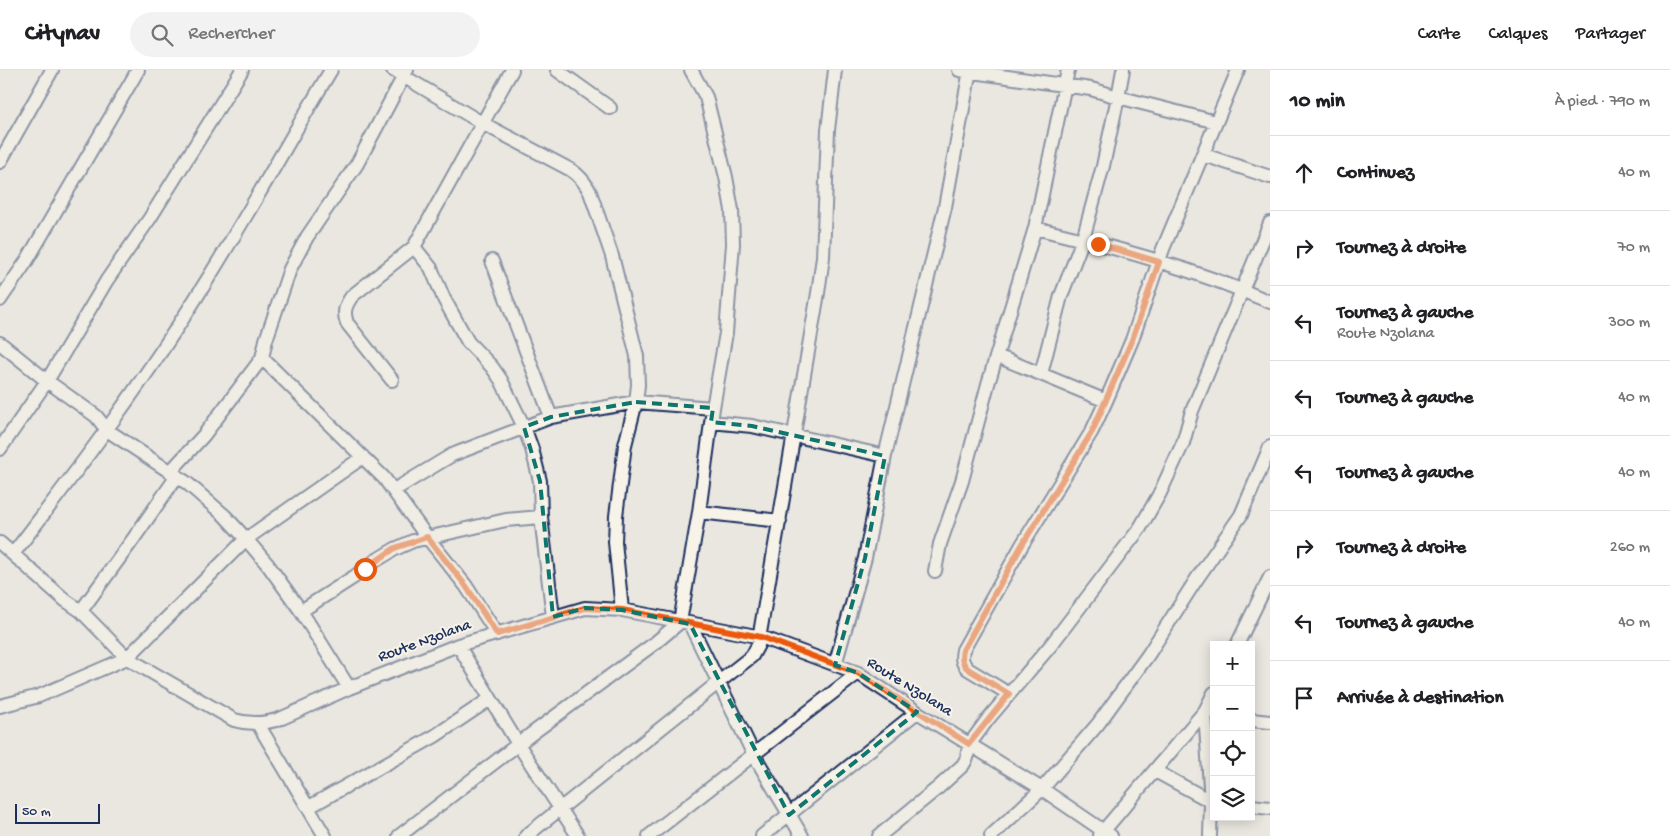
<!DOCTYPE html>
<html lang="fr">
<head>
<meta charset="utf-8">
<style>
	body { margin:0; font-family:"Gochi Hand",sans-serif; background:#f2f2f2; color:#202124 }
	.controls { position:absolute; right:15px; bottom:15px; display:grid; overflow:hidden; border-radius:0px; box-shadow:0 2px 12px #0003 }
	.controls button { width:45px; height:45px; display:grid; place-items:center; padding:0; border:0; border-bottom:1px solid #e0e0e0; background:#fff; color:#202124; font:25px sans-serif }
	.scale { position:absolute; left:15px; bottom:12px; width:85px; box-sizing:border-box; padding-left:5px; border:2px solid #1b2f5e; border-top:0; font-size:14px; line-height:18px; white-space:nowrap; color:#1b2f5e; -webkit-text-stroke:4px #f7f3e8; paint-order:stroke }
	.stop { position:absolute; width:15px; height:15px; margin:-11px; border:4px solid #ea580c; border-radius:50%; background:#fff }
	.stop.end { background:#ea580c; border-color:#fff; box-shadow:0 1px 5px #0008 }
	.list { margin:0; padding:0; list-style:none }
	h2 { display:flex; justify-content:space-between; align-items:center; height:65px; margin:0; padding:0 20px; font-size:21px }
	h2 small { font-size:16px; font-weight:400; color:#757577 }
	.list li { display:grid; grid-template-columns:32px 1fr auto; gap:15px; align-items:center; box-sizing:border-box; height:75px; padding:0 20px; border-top:1px solid #e0e0e0 }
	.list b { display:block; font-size:19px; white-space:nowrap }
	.list p { margin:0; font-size:16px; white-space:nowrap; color:#757577 }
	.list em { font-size:16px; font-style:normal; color:#757577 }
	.icon { flex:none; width:28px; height:28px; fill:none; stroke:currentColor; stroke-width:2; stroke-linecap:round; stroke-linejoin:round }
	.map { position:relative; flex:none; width:1270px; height:766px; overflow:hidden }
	header { display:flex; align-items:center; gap:30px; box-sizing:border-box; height:70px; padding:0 25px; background:#fff; border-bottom:1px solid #e0e0e0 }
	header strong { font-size:24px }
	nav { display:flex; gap:28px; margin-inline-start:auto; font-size:18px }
	.search { width:350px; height:45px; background:#f2f2f2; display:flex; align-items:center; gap:12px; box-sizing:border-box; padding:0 18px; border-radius:28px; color:#757577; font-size:19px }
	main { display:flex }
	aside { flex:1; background:#fff }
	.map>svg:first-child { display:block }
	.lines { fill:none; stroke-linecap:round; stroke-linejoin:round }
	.minor-casing { stroke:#1b2f5e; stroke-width:16 }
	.minor { stroke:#f7f3e8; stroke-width:12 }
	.route { stroke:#ea580c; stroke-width:6 }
	.marked { fill:none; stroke:#0f766e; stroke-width:4; stroke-dasharray:10 6; stroke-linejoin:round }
	.labels { text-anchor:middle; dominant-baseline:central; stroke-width:4; stroke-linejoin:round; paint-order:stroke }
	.street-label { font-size:16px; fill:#1b2f5e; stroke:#f7f3e8 }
</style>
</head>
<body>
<header>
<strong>Citynav</strong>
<div class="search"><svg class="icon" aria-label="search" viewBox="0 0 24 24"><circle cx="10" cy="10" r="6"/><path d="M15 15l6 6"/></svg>Rechercher</div>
<nav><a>Carte</a><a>Calques</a><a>Partager</a></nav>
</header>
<main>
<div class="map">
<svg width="1270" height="766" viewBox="0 0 1270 766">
	<rect width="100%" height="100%" fill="#eae7e0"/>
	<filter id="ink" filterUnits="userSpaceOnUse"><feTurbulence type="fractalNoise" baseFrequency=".02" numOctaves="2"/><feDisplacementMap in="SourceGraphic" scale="10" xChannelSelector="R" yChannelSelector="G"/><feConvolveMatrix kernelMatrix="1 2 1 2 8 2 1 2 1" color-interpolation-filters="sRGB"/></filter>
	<g filter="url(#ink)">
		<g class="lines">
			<defs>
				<path id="minor" d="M393 0 482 53 571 100C580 106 585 112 590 122L612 186 637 286 638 315 636 332 625 375 616 446 615 472 622 540
					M557 0 610 38
					M959 0 1091 19 1118 27 1216 52
					M1204 85 1270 107
					M0 92 52 0
					M1035 158C1114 177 1195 199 1270 232
					M414 177 431 198 444 229 468 272 492 297 501 310 524 357 532 379 540 411 541 447 553 547
					M492 191 551 347
					M0 230 26 192 138 0
					M0 273 47 311 96 346 107 360 187 413 225 446 246 469 268 495 301 541 349 618
					M997 286 1106 331
					M262 288 384 408 427 467 466 516 497 564
					M1041 304 1061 226 1083 169 1103 96 1118 27 1123 0
					M392 310 347 253C343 242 345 236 352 226L414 177 512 0
					M711 352 752 356 885 386
					M0 379 47 311 107 210 150 148 242 0
					M171 401 204 365 262 288 266 270 290 199 307 167 357 94 407 0
					M394 420 452 385 551 347 636 332 713 338
					M699 442 780 451
					M0 473 65 530 81 541 127 588 234 650C251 655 266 654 282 648L349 618 458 575 585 538 622 540 761 567 858 603 917 642 1042 719 1111 766
					M13 484C80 397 146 309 204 215 248 145 288 72 331 0
					M935 501 940 474 962 411 988 314 1035 158 1068 0
					M81 541 134 468 177 406
					M301 541 354 507 375 491 395 479 413 471 506 450 541 447
					M690 554 754 685 802 766
					M458 575 518 674 578 766
					M1237 575 1270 507
					M835 595 865 488 885 386 945 137 970 0
					M1009 624 968 599C962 593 961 589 963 580L1022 475 1092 361 1106 331 1132 270 1163 179 1238 0
					M0 636 39 626 127 588 246 469 363 387
					M1210 642 1205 641 1211 732 1210 766
					M1251 650 1270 652
					M258 654 325 766
					M1155 701 1214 733
					M1251 736 1270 738
					M309 737 435 666 490 629
					M1100 765 1205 641 1214 623
					M399 766 530 665 655 573 680 552 699 442 713 338 726 263 733 174 732 140 726 107 706 27 691 0
					M526 766 719 612 752 586 758 575 818 223 823 187 828 60 835 0
					M649 766 858 603
					M762 766 917 642
					M879 766 939 717 963 695 967 688 969 675 988 649 1051 575 1140 458 1160 423 1183 373 1192 341 1270 153
					M991 766 1042 719 1098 654 1148 585 1196 510 1241 445 1270 377"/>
			</defs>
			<use href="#minor" class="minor-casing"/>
			<use href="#minor" class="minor"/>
		</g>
	</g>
	<g class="lines" filter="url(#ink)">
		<path class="route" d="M365 499 395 478 427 467 466 516 497 564 585 538 622 540 761 567 858 603 969 674 1009 624 968 599C962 593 961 589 963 580L1022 475 1092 362 1132 270 1159 192 1098 174"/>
	</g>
	<path d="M0 0H1270V766H0ZM636 332 713 338 711 352 752 356 885 386 865 488 835 595 858 603 917 642 789 745 690 554 622 540 585 538 553 547 540 411 524 357 551 347Z" fill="#eae7e0" fill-opacity=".55" fill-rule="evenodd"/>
	<path class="marked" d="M636 332 713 338 711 352 752 356 885 386 865 488 835 595 858 603 917 642 789 745 690 554 622 540 585 538 553 547 540 411 524 357 551 347Z"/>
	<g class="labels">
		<g class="street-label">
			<text transform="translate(425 572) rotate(-20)">Route Nzolana</text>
			<text transform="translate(909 618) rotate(32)">Route Nzolana</text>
		</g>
	</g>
</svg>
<div class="controls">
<button>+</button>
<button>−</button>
<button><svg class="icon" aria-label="locate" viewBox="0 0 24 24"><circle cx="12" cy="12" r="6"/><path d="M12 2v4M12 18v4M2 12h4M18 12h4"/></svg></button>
<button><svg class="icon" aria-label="layers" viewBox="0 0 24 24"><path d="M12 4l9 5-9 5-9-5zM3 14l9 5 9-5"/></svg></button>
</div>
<div class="scale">50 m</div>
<div class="stop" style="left:365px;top:499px"></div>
<div class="stop end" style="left:1098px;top:174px"></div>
</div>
<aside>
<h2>10 min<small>À pied · 790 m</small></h2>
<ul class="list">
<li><svg class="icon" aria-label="ahead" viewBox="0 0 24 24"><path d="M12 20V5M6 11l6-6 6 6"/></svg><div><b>Continuez</b></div><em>40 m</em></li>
<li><svg class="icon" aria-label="right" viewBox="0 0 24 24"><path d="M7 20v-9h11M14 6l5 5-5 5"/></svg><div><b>Tournez à droite</b></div><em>70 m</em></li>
<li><svg class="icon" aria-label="left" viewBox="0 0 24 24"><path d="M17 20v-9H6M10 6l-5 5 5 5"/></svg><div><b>Tournez à gauche</b><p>Route Nzolana</p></div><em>300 m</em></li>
<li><svg class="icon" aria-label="left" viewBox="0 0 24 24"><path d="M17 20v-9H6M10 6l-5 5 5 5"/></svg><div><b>Tournez à gauche</b></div><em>40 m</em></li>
<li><svg class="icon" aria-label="left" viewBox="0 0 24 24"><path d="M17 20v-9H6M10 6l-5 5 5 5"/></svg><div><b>Tournez à gauche</b></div><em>40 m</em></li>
<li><svg class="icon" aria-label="right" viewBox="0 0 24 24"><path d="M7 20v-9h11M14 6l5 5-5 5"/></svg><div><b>Tournez à droite</b></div><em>260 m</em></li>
<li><svg class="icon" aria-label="left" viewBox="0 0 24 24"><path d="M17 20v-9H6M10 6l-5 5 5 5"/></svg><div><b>Tournez à gauche</b></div><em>40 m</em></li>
<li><svg class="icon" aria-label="arrive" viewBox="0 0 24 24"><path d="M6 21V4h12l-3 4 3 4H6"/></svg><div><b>Arrivée à destination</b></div></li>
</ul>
</aside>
</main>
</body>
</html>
